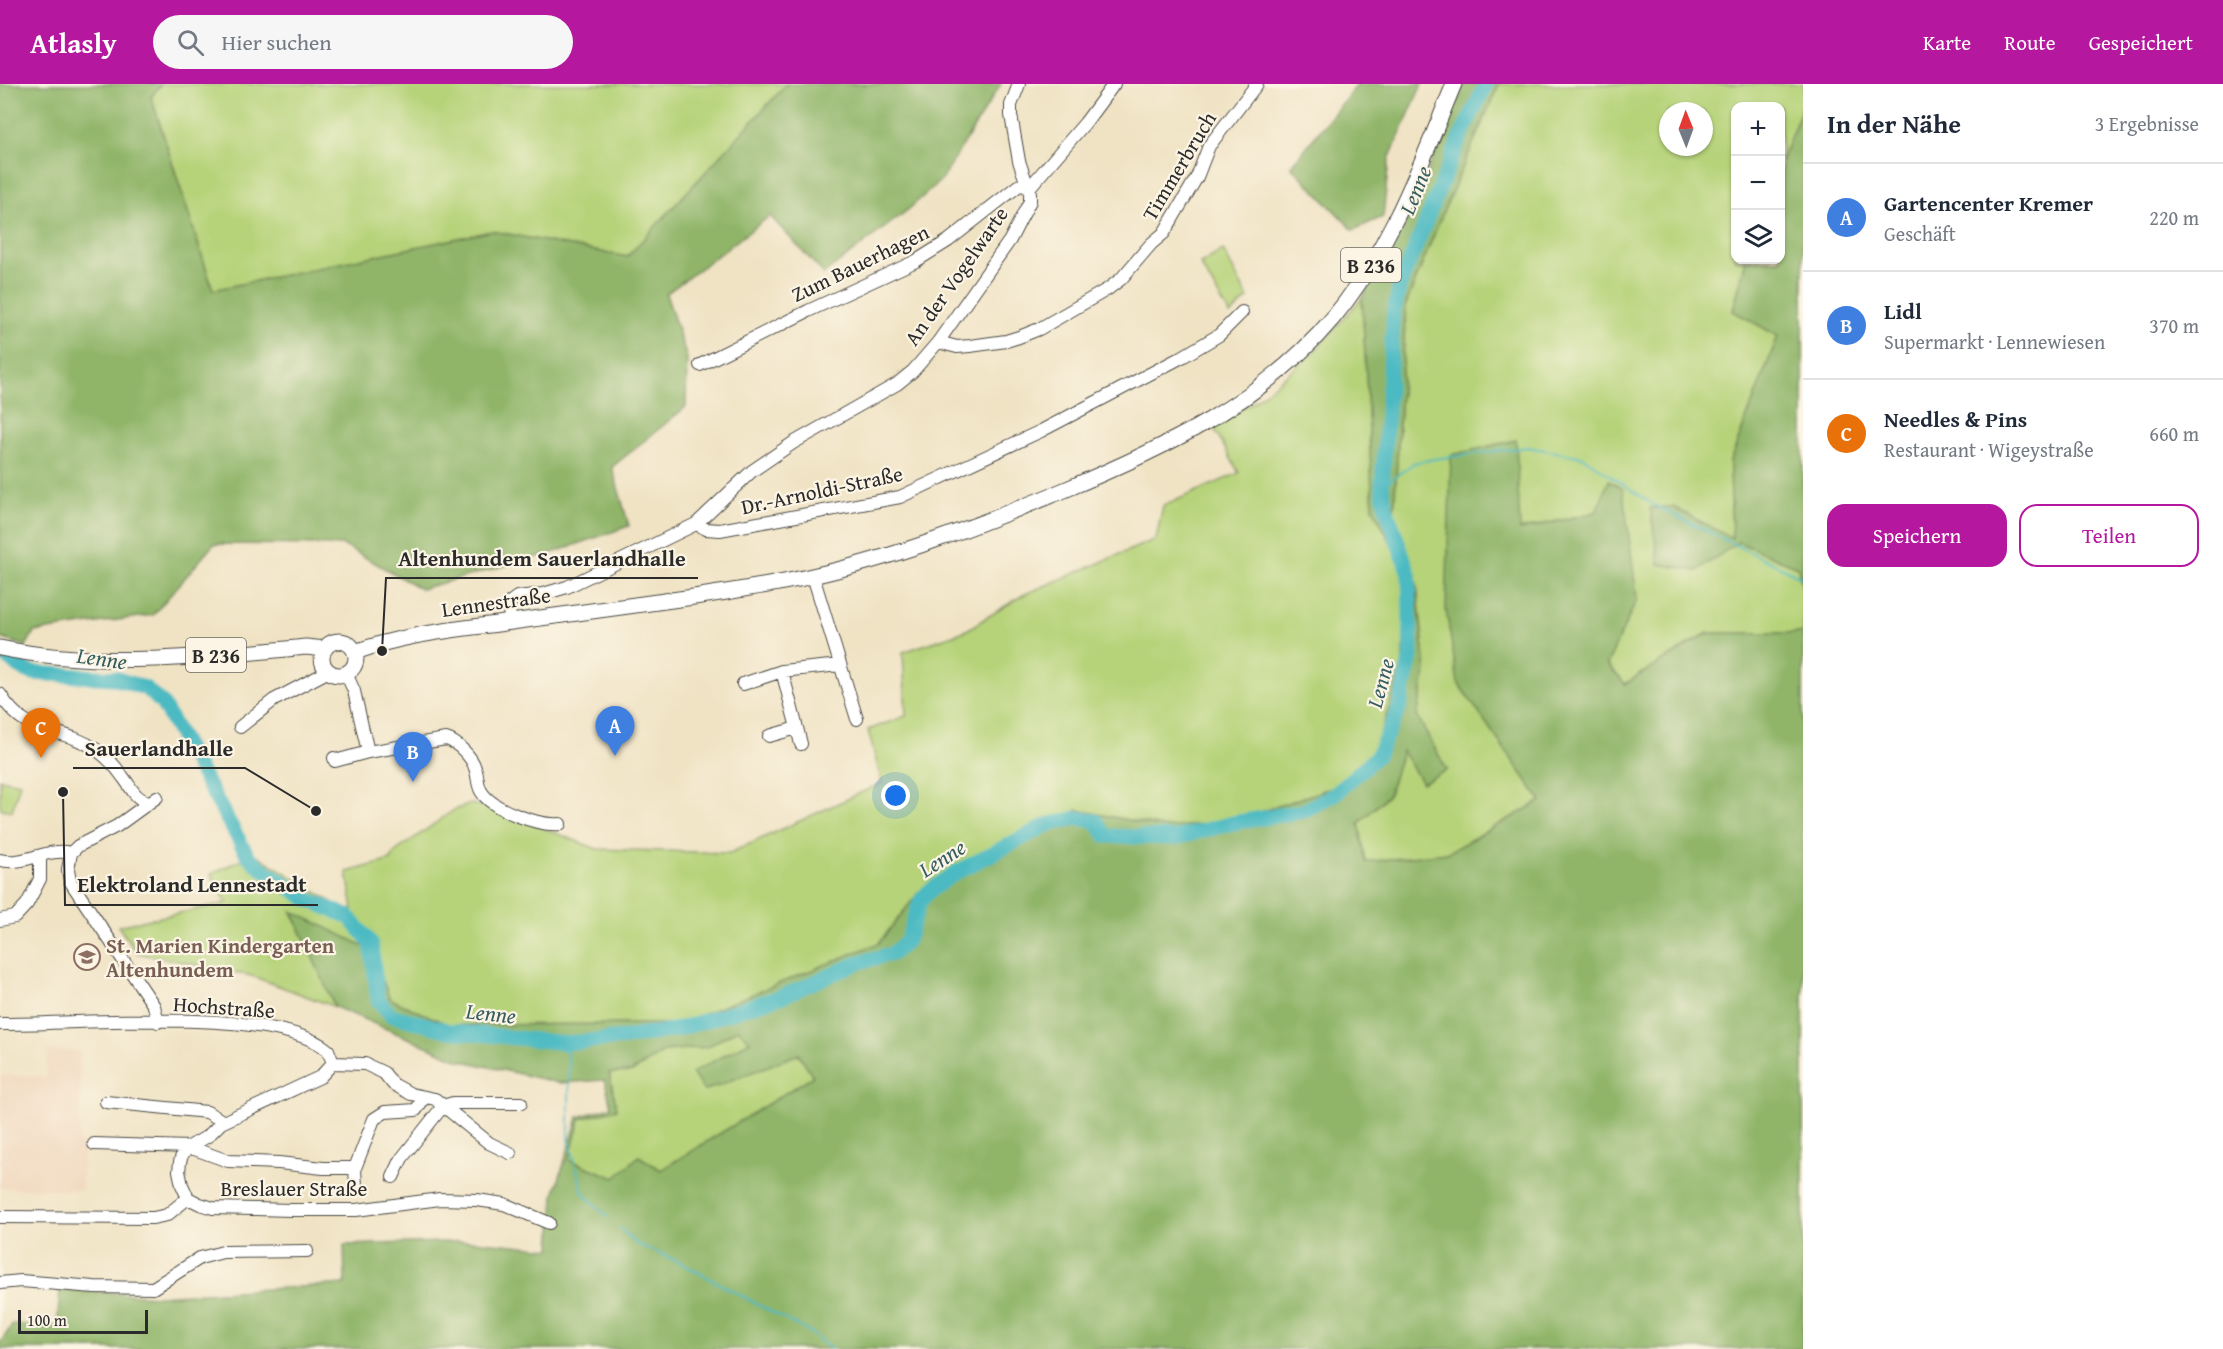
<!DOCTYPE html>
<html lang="de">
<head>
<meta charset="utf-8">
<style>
	body { margin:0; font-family:"Gentium Book Plus",serif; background:#f6f6f7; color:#1f2937 }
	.controls { position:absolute; right:18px; top:18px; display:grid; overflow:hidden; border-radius:12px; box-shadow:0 2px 4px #0004 }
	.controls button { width:54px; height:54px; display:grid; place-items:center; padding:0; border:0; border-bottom:2px solid #e0e1e3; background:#fff; color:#1f2937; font:30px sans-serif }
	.compass { position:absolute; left:1659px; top:18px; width:54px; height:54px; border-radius:50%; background:#fff; box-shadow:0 2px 4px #0004; rotate:359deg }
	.scale { position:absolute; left:18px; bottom:15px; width:130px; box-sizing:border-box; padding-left:6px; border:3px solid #2b2b2b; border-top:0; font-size:16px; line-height:21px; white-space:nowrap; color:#2b2b2b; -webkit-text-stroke:4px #fcf5e5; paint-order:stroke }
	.you { position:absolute; left:896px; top:712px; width:21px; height:21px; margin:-15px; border:4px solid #fff; border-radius:50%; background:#1a73e8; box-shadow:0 0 0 9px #1a73e833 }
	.badge { display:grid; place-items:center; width:39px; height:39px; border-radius:50%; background:#b5179e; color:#fff; font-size:20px; font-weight:700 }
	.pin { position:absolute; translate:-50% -50px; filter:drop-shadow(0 2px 3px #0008) }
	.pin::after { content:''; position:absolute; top:32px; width:21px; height:18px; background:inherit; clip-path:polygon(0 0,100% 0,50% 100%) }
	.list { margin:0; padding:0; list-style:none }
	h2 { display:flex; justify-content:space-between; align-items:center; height:78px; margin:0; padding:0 24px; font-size:26px }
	h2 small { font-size:20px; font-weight:400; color:#747a83 }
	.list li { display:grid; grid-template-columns:39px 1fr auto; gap:18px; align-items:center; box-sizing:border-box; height:108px; padding:0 24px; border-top:2px solid #e0e1e3 }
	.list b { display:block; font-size:22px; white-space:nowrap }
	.list p { margin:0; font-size:20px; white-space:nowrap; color:#747a83 }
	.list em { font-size:20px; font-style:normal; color:#747a83 }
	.actions { display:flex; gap:12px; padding:18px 24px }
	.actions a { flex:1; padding:14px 0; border:2px solid #b5179e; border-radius:18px; text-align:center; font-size:21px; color:#b5179e }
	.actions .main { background:#b5179e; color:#fff }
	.icon { flex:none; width:33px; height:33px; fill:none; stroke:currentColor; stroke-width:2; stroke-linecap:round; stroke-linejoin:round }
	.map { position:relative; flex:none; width:1803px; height:1265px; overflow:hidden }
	header { display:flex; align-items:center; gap:36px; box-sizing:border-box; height:84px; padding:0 30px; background:#b5179e; color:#fff }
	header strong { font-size:28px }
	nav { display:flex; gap:33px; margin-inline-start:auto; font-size:21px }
	.search { width:420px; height:54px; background:#f6f6f7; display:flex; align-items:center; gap:15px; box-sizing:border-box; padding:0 21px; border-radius:33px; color:#747a83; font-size:22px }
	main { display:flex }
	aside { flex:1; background:#fff }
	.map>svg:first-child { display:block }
	.built { fill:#f0d6bc }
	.green { fill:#b6d379; stroke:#707f52; stroke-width:1.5; fill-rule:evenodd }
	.forest { fill:#90b569; stroke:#5e704a; stroke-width:1.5; fill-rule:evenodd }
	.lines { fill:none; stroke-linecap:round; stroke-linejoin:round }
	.stream { stroke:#4bbac2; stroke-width:2 }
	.river { stroke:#4bbac2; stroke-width:15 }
	.minor-casing { stroke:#494742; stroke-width:14 }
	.major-casing { stroke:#494742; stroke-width:17 }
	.minor { stroke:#fff; stroke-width:12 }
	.major { stroke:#fff; stroke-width:15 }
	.labels { text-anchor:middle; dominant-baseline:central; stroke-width:4.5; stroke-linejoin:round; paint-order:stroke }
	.shield { fill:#fcf5e5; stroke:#6a6863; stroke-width:1.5 }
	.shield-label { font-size:20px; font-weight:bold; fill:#2b2b2b }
	.street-label { font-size:21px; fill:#2b2b2b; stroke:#fcf5e5 }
	.education-label { font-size:21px; font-weight:bold; fill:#785e54; stroke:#fcf5e5; text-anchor:start }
	.water-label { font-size:22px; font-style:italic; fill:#365d60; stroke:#fcf5e5 }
	.leader { fill:none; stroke:#2b2b2b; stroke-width:2 }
	.callout-dot { fill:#2b2b2b; stroke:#fcf5e5; stroke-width:2 }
	.callout-label { font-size:22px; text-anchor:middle; font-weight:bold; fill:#2b2b2b; stroke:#fcf5e5; stroke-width:4.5; stroke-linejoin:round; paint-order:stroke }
</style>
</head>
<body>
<header>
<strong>Atlasly</strong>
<div class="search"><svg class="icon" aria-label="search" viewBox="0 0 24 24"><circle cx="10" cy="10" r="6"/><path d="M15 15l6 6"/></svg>Hier suchen</div>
<nav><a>Karte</a><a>Route</a><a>Gespeichert</a></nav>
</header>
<main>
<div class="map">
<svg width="1803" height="1265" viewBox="0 0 1803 1265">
	<rect width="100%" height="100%" fill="#fcf5e5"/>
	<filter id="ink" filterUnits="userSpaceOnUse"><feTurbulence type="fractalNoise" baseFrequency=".0167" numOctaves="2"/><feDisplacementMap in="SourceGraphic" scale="12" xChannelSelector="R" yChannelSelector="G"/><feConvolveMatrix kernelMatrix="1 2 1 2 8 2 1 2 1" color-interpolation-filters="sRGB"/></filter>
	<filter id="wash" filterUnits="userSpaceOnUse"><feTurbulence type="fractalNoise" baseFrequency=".008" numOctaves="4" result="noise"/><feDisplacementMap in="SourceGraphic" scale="24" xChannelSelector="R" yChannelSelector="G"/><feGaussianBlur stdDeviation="1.35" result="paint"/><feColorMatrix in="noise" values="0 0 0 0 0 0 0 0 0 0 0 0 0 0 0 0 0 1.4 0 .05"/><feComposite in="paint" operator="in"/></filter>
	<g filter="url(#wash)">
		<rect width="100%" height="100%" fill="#f0e3c4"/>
		<path class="built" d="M47 967H80V1058L84 1059 82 1106 0 1104V991L46 992Z"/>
		<path class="green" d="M161 0H787L627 173 492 147 213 206 151 12Z
			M1499 0H1803V21L1781 78 1780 22H1736V176H1746L1733 227 1778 252 1730 378 1732 455 1673 423 1650 424 1697 487 1738 458 1798 483 1803 507V549H1708L1625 600 1607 580 1637 515 1597 428 1519 446 1458 599 1541 717 1447 769 1365 778 1359 739 1389 710 1402 667 1447 686 1417 632 1426 586 1417 499H1406L1403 579 1375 667 1334 703 1234 737 1167 744 1078 726 919 808 879 859 679 940 449 941 390 915 370 865 292 828 335 923 252 892 137 869 118 842 227 819 211 790 254 769 346 827 353 825 347 788 391 776 395 768 454 726 471 720 489 723 597 765 730 769 882 699 868 646 906 632 903 568 965 547 1023 511 1156 455 1163 422 1239 389 1213 343 1257 315 1313 269 1362 214 1373 424 1416 492 1394 429 1406 220 1444 126ZM1668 27H1704V63H1668Z
			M1223 166 1248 214 1230 231 1200 180Z
			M0 695 20 699 12 727 2 725 0 722Z
			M738 944 751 957 799 969 813 992 661 1086 615 1094 569 1076 580 1035 617 1025 609 989 632 988 665 967 707 963Z"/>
		<path class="forest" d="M0 0H161L151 13 213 206 492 147 627 173 787 0H1001L941 96 909 125 824 190 770 132 666 210 687 274 686 323 612 383 629 442 555 468 421 505 343 461 214 460 153 531 34 548 26 562 0 554Z
			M1358 0H1422L1389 75 1383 133 1353 146 1291 82Z
			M1464 0H1499L1444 126 1406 220 1394 429 1416 492 1409 494 1373 424 1362 214 1405 140Z
			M1803 21V507L1798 483 1738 458 1697 487 1659 480 1650 424 1673 423 1732 454 1730 378 1778 252 1733 227 1746 176H1780L1781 78Z
			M1516 356 1520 446 1596 428 1609 396 1623 405 1637 515 1607 580 1625 600 1708 549H1803V1265H0V1259L13 1240 57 1243 60 1205 158 1212 345 1200 344 1161 474 1157 551 1165 554 1112 578 1033 611 1023 605 996 559 999 459 976 335 923 292 827 370 865 390 915 449 941 679 940 879 859 919 808 1001 760 1078 726 1167 744 1234 737 1334 703 1375 667 1403 579 1406 499H1416L1426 586 1417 632 1447 686 1422 699 1402 667 1389 710 1359 739 1366 778 1447 769 1541 717 1458 599 1446 526 1451 371ZM738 945 750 957 692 989 704 1007 799 970 813 992 661 1086 639 1072 615 1094 569 1076 580 1035 617 1025 609 989 631 988 665 967 707 963Z"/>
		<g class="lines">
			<path class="stream" d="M1382 402 1414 379 1434 375 1528 363 1583 373 1652 420 1803 494
				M565 959 569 981V1055L583 1109 608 1133
				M620 1144 635 1159 677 1177 811 1249 831 1265"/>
			<path class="river" d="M0 567 17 582 32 589 114 594 145 604 162 619 248 772 260 783 307 815 349 833 371 859 378 916 391 931 449 947 565 959 626 954 679 945 783 912 860 878 892 870 907 857 920 818 928 808 955 789 1047 741 1077 734 1096 737 1106 752 1175 754 1233 739 1304 727 1336 709 1377 672 1399 625 1411 572 1409 490 1386 424 1382 402 1394 227 1400 201 1460 54 1486 0"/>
		</g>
	</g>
	<g filter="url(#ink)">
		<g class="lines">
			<defs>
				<path id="minor" d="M1029 104 1085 39 1114 0
					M938 258 957 263 970 262 1006 257 1019 253 1039 245 1108 205 1121 195 1151 160 1164 149 1197 93 1209 62 1257 0
					M700 281 808 227 916 177 948 157 1018 102 1023 101 1029 104
					M696 440 752 387 793 359 897 300 913 287 938 258 1010 156 1030 117V109L1019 77 1011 31V21L1019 0
					M813 492 857 635
					M510 538 509 519 517 513 543 510 567 503 696 440 706 445 720 446 900 413 1041 347 1182 273 1219 251 1242 228
					M346 589 354 607 368 668 446 655C457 658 472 673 475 684 478 691 477 700 481 707 492 726 539 742 560 740
					M743 600 782 587 840 581
					M0 610C27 655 59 640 97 666 107 673 116 683 123 693 132 704 134 714 148 718
					M240 643 274 616 329 587
					M797 644 801 660
					M769 652 797 644 782 587
					M334 674 335 677 368 668
					M71 769 68 786 70 797 154 922 158 938
					M0 776C25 782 47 763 71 769L78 762 117 742 157 713
					M0 836 15 833 27 820 40 795V772
					M0 940C73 941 275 921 328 966L333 979
					M333 979 320 993 221 1039 208 1052 189 1063 182 1071 180 1078 179 1087 182 1101 188 1114 200 1120 213 1124 291 1126H356L440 1115 477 1116 504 1120 549 1139
					M333 979 365 980 384 989 393 1000 411 1010 435 1015 489 1059 510 1069
					M106 1018 207 1028 219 1035 221 1039
					M94 1060 189 1063 228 1077 279 1079 323 1084H355
					M393 1093 402 1074 443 1022 453 1019H521
					M356 1103 355 1084 374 1035 385 1028 416 1026 424 1014
					M0 1133 153 1134 167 1131 188 1114
					M0 1199 21 1197 94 1203 153 1204 200 1174 223 1168 307 1167"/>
				<path id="major" d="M322 574a17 17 0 1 1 34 0a17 17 0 1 1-34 0Z
					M0 564C102 585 204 573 306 563L325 565
					M355 568C404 550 453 546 504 539 570 530 635 521 701 512 738 506 775 501 812 492 898 473 981 440 1062 407 1162 365 1262 319 1333 234 1390 165 1420 82 1454 0"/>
			</defs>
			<use href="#minor" class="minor-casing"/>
			<use href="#major" class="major-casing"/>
			<use href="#minor" class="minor"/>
			<use href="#major" class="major"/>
		</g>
	</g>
	<defs>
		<symbol id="school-ring" viewBox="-11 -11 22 22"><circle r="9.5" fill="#fcf5e5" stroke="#8d6e63" stroke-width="1.5"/><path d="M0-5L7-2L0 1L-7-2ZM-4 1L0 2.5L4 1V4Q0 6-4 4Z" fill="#8d6e63"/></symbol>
	</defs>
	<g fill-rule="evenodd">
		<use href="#school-ring" x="72" y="858" width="30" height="30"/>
	</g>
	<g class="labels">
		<g class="shield">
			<rect x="1341" y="164" width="60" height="34" rx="4.5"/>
			<rect x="186" y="554" width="60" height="34" rx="4.5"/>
		</g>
		<g class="shield-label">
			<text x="1371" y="181">B 236</text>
			<text x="216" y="571">B 236</text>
		</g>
		<g class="street-label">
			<text transform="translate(1179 82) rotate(-59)">Timmerbruch</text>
			<text transform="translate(860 179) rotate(-26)">Zum Bauerhagen</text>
			<text transform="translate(956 192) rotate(-55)">An der Vogelwarte</text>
			<text transform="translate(822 406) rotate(-12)">Dr.-Arnoldi-Straße</text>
			<text transform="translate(496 518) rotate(-8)">Lennestraße</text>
			<text transform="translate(224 923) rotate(4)">Hochstraße</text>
			<text x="294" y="1104">Breslauer Straße</text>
		</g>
		<g class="education-label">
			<text x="106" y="861">St. Marien Kindergarten<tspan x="106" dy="24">Altenhundem</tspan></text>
		</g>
		<g class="water-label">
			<text transform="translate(1415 106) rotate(-68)">Lenne</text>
			<text transform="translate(102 574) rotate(8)">Lenne</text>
			<text transform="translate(1380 599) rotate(-75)">Lenne</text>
			<text transform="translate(942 774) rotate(-33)">Lenne</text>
			<text transform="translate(491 929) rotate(6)">Lenne</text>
		</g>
	</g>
	<path class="leader" d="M382 567L386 494H698M316 727L245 684H73M63 708L65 821H318"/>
	<g class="callout-dot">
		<circle cx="382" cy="567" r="6"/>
		<circle cx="316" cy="727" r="6"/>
		<circle cx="63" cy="708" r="6"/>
	</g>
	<g class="callout-label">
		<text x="542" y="482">Altenhundem Sauerlandhalle</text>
		<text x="159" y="672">Sauerlandhalle</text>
		<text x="192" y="808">Elektroland Lennestadt</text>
	</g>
</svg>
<div class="controls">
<button>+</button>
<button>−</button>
<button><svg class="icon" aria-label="layers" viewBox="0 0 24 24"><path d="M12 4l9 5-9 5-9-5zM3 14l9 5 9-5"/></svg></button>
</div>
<svg class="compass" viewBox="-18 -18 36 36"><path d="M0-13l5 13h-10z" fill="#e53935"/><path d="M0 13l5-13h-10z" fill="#747a83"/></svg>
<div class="scale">100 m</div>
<div class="you"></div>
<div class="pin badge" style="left:615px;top:672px;background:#3f7fe0">A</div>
<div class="pin badge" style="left:413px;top:698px;background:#3f7fe0">B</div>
<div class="pin badge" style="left:41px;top:674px;background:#e8710a">C</div>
</div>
<aside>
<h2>In der Nähe<small>3 Ergebnisse</small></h2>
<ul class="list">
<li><span class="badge" style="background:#3f7fe0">A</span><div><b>Gartencenter Kremer</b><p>Geschäft</p></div><em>220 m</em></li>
<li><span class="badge" style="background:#3f7fe0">B</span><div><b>Lidl</b><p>Supermarkt · Lennewiesen</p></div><em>370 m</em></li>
<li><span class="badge" style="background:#e8710a">C</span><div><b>Needles &amp; Pins</b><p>Restaurant · Wigeystraße</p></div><em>660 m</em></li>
</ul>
<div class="actions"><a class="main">Speichern</a><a>Teilen</a></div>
</aside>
</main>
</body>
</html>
